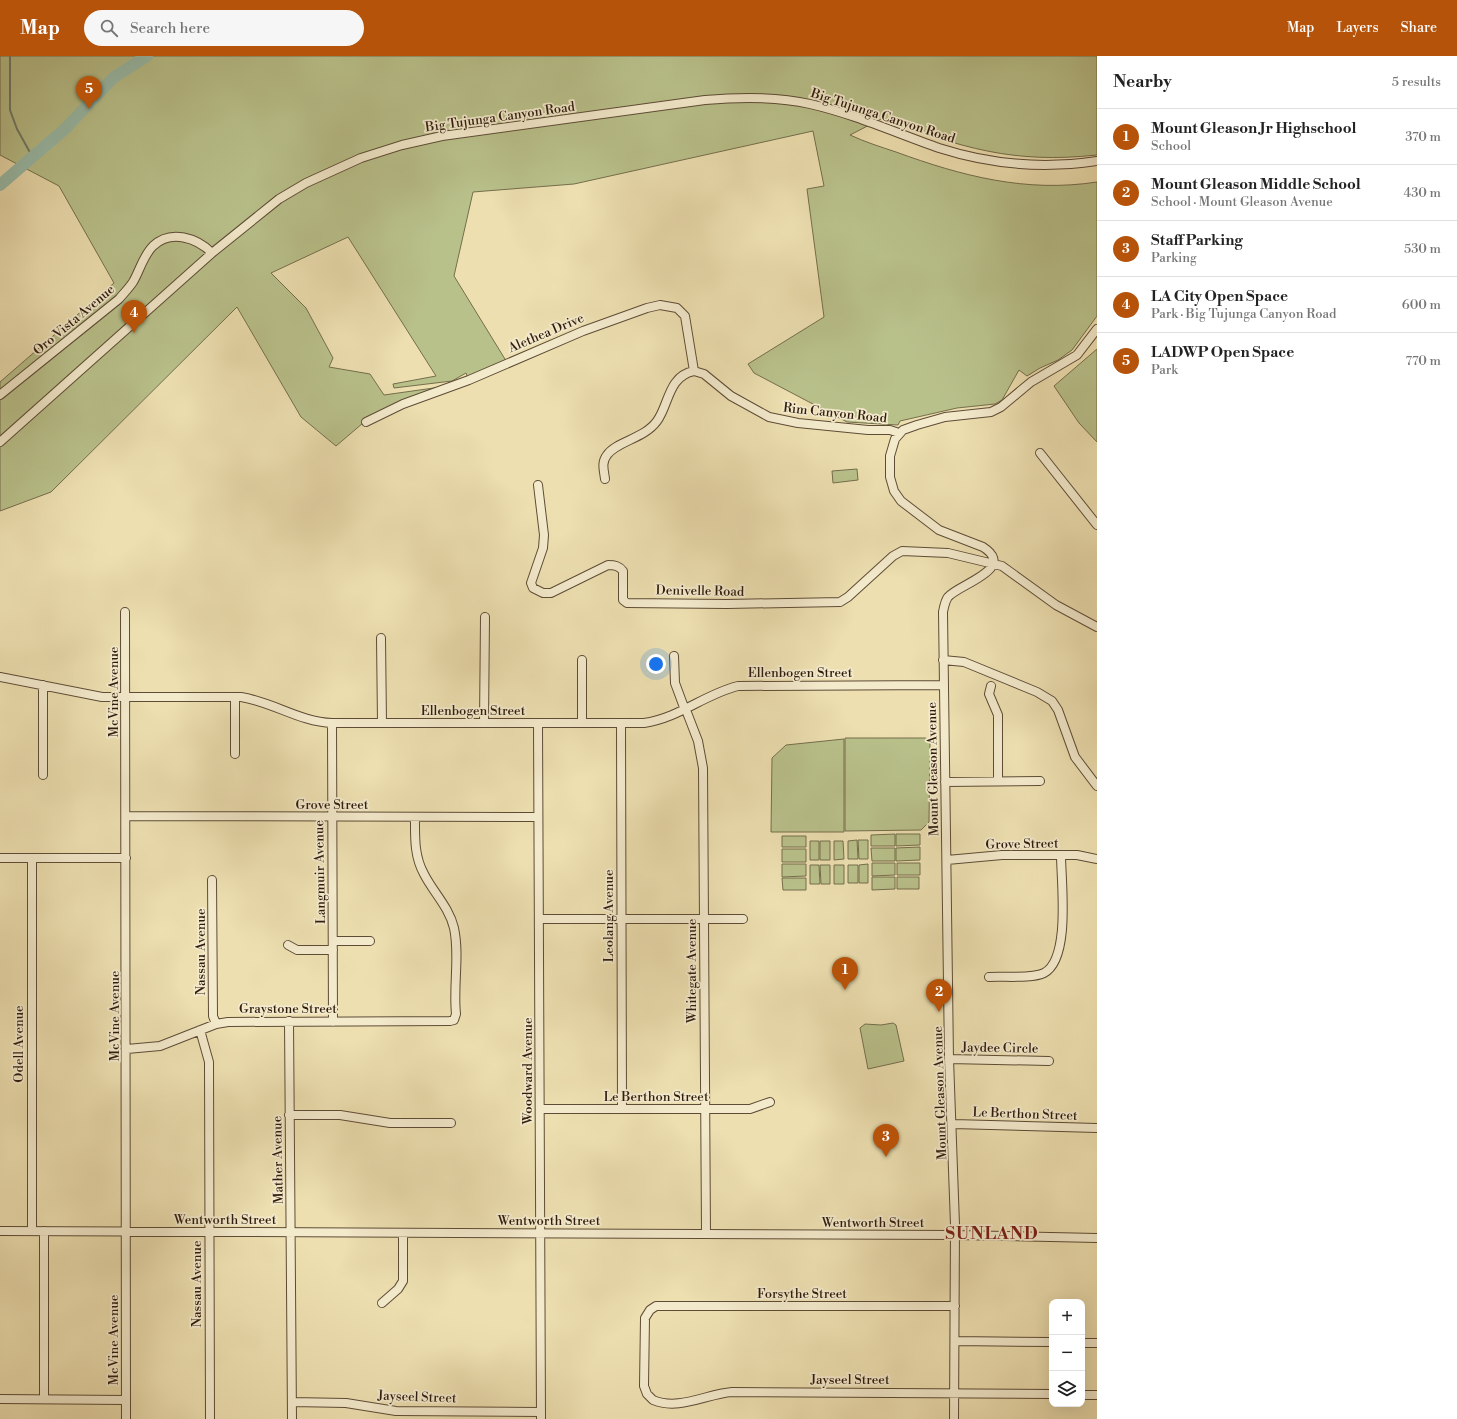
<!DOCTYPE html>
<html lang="en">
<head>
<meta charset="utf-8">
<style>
	body { margin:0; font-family:"Libre Bodoni",serif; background:#f6f6f6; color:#222 }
	.controls { position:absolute; right:12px; bottom:12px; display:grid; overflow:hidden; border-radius:8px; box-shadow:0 4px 16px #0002 }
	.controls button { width:36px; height:36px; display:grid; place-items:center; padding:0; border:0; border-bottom:1px solid #e0e0e0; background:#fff; color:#222; font:20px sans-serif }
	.you { position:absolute; left:656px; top:608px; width:14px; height:14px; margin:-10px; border:3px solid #fff; border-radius:50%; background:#1a73e8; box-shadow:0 0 0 6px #1a73e833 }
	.badge { display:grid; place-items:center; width:26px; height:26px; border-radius:50%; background:#b45309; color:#fff; font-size:13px; font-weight:700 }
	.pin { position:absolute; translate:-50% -33px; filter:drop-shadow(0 1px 2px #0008) }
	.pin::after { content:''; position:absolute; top:21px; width:14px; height:12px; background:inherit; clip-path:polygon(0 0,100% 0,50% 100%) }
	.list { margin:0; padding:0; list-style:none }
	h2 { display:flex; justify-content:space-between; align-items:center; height:52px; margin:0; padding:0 16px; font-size:17px }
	h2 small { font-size:13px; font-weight:400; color:#767676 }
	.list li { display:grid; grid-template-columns:26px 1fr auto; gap:12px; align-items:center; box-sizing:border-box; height:56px; padding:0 16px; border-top:1px solid #e0e0e0 }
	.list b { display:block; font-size:15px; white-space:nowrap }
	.list p { margin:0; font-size:13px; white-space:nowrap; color:#767676 }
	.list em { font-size:13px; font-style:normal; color:#767676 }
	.icon { flex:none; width:22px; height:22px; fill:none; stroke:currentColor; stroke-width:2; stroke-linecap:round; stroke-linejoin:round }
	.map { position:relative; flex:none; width:1097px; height:1363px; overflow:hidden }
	header { display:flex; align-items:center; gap:24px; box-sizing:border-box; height:56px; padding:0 20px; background:#b45309; color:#fff }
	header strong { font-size:19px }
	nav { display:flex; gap:22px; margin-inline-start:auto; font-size:14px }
	.search { width:280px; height:36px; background:#f6f6f6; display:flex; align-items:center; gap:10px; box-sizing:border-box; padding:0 14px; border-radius:22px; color:#767676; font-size:15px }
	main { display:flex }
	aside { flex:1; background:#fff }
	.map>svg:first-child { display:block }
	.green { fill:#b9c18b; stroke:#746e4c; fill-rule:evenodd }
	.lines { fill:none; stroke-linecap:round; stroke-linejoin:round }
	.stream { stroke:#6f7c6c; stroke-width:2 }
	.river { stroke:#99bdab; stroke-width:12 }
	.minor-casing { stroke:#5e4c36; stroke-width:10 }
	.minor { stroke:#f3eacc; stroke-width:8 }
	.labels { text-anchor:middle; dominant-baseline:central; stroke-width:3.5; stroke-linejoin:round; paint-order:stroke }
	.street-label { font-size:13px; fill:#2f1b0e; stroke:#f3eacc }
	.district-label { font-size:17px; font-weight:bold; letter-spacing:1px; fill:#7a1f14; stroke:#f3eacc }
</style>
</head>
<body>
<header>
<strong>Map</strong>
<div class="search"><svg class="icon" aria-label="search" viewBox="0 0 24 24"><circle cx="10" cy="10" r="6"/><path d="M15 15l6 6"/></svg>Search here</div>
<nav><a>Map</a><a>Layers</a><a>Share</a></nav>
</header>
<main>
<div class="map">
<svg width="1097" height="1363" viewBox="0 0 1097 1363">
	<rect width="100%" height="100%" fill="#eddfb0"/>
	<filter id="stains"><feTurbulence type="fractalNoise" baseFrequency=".005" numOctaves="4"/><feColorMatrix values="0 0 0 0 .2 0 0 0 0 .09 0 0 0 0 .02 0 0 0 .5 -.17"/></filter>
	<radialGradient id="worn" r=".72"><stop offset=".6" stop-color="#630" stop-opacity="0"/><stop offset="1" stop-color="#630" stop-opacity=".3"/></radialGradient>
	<path class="green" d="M0 0H1097V99C1013 108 961 92 883 62L850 79C865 86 881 91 896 96 962 120 1026 137 1097 126V260L1072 294 1058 304 1040 312 1027 320 1019 314 1002 344 995 348 957 352 900 365 898 369 847 366 754 317 748 308 824 261 807 133 824 130 813 75 574 128 473 136 454 220 508 308 460 331 377 359 363 367 336 390 301 361 237 251 51 436 0 455V326L114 227 59 130 0 99ZM348 181 436 320 393 328 394 332 452 325 466 317 468 322 448 330 384 339 370 318 329 311 333 302 306 252 271 217Z
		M1097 293V386L1079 367 1054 330Z
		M857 413 858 424 833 427 832 415Z
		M845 682H926L930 686 929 766 921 774 845 775Z
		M844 683V776H771L772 702 786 689Z
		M895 778V790H871V779Z
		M896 778H920V789L896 790Z
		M782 780H806V791H782Z
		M857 784 858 803H848V785Z
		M858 784H868V803H859Z
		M810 785H819V804H810Z
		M820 785H830V804H820Z
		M834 785H843L844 803 834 804Z
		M920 791V804L896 805V792Z
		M871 792H895V805H872Z
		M782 793H806V806H782Z
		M872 807H895V819L872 820Z
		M897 807H920V819H897Z
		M782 808H806V820L782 821Z
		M868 808V827H859V809Z
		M810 809H819L820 828H810Z
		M820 809H830V828H821Z
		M834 809H844V828H834Z
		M848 809H858V827H848Z
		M872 821H895V833L872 834Z
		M897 821H919V833H897Z
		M782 822H806V834H783Z
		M893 967 896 969 904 1005 868 1013 860 972 865 968 881 969Z"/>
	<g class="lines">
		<path class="stream" d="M10 0V54L17 73 32 100"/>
		<path class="river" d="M0 129 65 73 113 22 147 0"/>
		<defs>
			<path id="minor" d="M0 339 119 243C124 237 129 232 133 226 140 214 143 200 153 190 171 173 197 182 212 197
				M366 366 403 348 469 324 583 275 647 252 660 249 677 252 685 260 694 315
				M0 386 212 197 279 143 306 127 361 102 402 89 442 80 705 44C739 41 776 40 810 48 854 58 896 77 939 92 989 108 1044 113 1097 105
				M1040 397 1097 469
				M605 423C604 414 601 407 607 399 617 385 644 383 657 365 669 349 668 320 694 315L704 318 731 340 769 361 798 367 868 374H890L899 377
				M538 429 544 479 543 492 531 527 533 532 543 537H551L608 509C615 509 619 510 623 515V544L627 547 727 548 840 546 848 541 893 500 902 495 948 497 1002 510 1056 549 1097 571
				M125 556 126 1363
				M381 582 382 667
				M674 600 675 627 685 654
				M582 604V667
				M943 604 964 606 1037 636 1052 645 1058 654 1075 701 1097 730
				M0 621 102 641H241C273 646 300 666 332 667H644C679 662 705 638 738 630L943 629
				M43 629V719
				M991 630 989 638 998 659V725
				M235 641V698
				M686 654 698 685 703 712 706 1178
				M332 667 333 966
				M484 667 485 561
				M538 667 541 1363
				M621 667 622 1052
				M945 726 1040 725
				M127 760 538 761
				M0 802H126
				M32 802V1175
				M947 804 1002 799H1077L1097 803
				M212 824 213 960 216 968
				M539 863H743
				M333 885H370
				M288 889 297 894H333
				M989 921C1003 920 1032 923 1044 917 1071 903 1061 825 1061 799
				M289 965 292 1363
				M200 974 209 1006 210 1363
				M127 993 160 990 216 968 228 966 450 965 454 964 456 958C453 929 460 900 454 872 449 851 433 836 424 818 414 800 415 781 415 761
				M949 1003 1049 1005
				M540 1053H750L770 1046
				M289 1059H340L390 1067H451
				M953 1068 1097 1072
				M0 1175 955 1179 1097 1182
				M382 1247 398 1233 403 1225V1177
				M955 1250H656L650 1254 645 1262 644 1330 647 1338 653 1344C679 1355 706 1338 732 1336L1052 1338
				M955 1285 1052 1286
				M1082 1287H1097
				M1082 1339H1097
				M0 1343 126 1344
				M44 1343V1175
				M292 1346 346 1347 396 1355 541 1356
				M954 1363 955 1169 949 1003 943 556C944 551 945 545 948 541 959 528 1017 513 983 491L939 474 901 445 894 435 890 421V400L895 383 903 374 917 369 945 361 991 356 1001 351 1031 326 1077 299 1097 273"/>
		</defs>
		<use href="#minor" class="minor-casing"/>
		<use href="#minor" class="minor"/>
	</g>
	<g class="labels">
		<g class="street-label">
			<text transform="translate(883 60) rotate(18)">Big Tujunga Canyon Road</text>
			<text transform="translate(500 61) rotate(-8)">Big Tujunga Canyon Road</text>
			<text transform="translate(74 264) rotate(-40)">Oro Vista Avenue</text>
			<text transform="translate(546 277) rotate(-23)">Alethea Drive</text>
			<text transform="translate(835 357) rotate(6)">Rim Canyon Road</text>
			<text transform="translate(700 535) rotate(1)">Denivelle Road</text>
			<text x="800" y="617">Ellenbogen Street</text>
			<text transform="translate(114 636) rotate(-90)">McVine Avenue</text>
			<text x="473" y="655">Ellenbogen Street</text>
			<text transform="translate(933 713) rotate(-91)">Mount Gleason Avenue</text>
			<text x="332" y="749">Grove Street</text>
			<text transform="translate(1022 788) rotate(-1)">Grove Street</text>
			<text transform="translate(320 816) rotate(-91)">Langmuir Avenue</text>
			<text transform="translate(609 860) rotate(-90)">Leolang Avenue</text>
			<text transform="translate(201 896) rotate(-90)">Nassau Avenue</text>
			<text transform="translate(692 915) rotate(-90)">Whitegate Avenue</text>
			<text x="288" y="953">Graystone Street</text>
			<text transform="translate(115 960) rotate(-90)">McVine Avenue</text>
			<text transform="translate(19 988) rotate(-90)">Odell Avenue</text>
			<text transform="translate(1000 992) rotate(1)">Jaydee Circle</text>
			<text transform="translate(528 1015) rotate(-90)">Woodward Avenue</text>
			<text transform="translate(940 1037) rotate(-92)">Mount Gleason Avenue</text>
			<text x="656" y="1041">Le Berthon Street</text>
			<text transform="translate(1025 1058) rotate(2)">Le Berthon Street</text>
			<text transform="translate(278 1104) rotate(-91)">Mather Avenue</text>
			<text x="225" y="1164">Wentworth Street</text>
			<text x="549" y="1165">Wentworth Street</text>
			<text x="873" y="1167">Wentworth Street</text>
			<text transform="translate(197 1228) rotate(-90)">Nassau Avenue</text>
			<text x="802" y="1238">Forsythe Street</text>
			<text transform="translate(114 1284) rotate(-90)">McVine Avenue</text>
			<text x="850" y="1324">Jayseel Street</text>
			<text transform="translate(417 1341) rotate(2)">Jayseel Street</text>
		</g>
		<g class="district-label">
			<text x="992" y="1178">SUNLAND</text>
		</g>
	</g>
	<rect width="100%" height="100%" filter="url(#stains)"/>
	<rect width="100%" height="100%" fill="url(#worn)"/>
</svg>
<div class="controls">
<button>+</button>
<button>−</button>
<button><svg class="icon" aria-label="layers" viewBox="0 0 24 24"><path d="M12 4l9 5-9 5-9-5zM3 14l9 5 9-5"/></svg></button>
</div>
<div class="you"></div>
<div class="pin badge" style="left:845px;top:934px">1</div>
<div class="pin badge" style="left:939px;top:956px">2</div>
<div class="pin badge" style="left:886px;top:1101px">3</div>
<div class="pin badge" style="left:134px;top:277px">4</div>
<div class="pin badge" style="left:89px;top:53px">5</div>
</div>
<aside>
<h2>Nearby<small>5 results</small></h2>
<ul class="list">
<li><span class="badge">1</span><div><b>Mount Gleason Jr Highschool</b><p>School</p></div><em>370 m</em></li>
<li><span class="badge">2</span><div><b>Mount Gleason Middle School</b><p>School · Mount Gleason Avenue</p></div><em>430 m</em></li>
<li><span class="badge">3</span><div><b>Staff Parking</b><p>Parking</p></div><em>530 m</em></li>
<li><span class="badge">4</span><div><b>LA City Open Space</b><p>Park · Big Tujunga Canyon Road</p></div><em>600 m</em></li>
<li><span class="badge">5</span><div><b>LADWP Open Space</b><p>Park</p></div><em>770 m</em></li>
</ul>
</aside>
</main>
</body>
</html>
